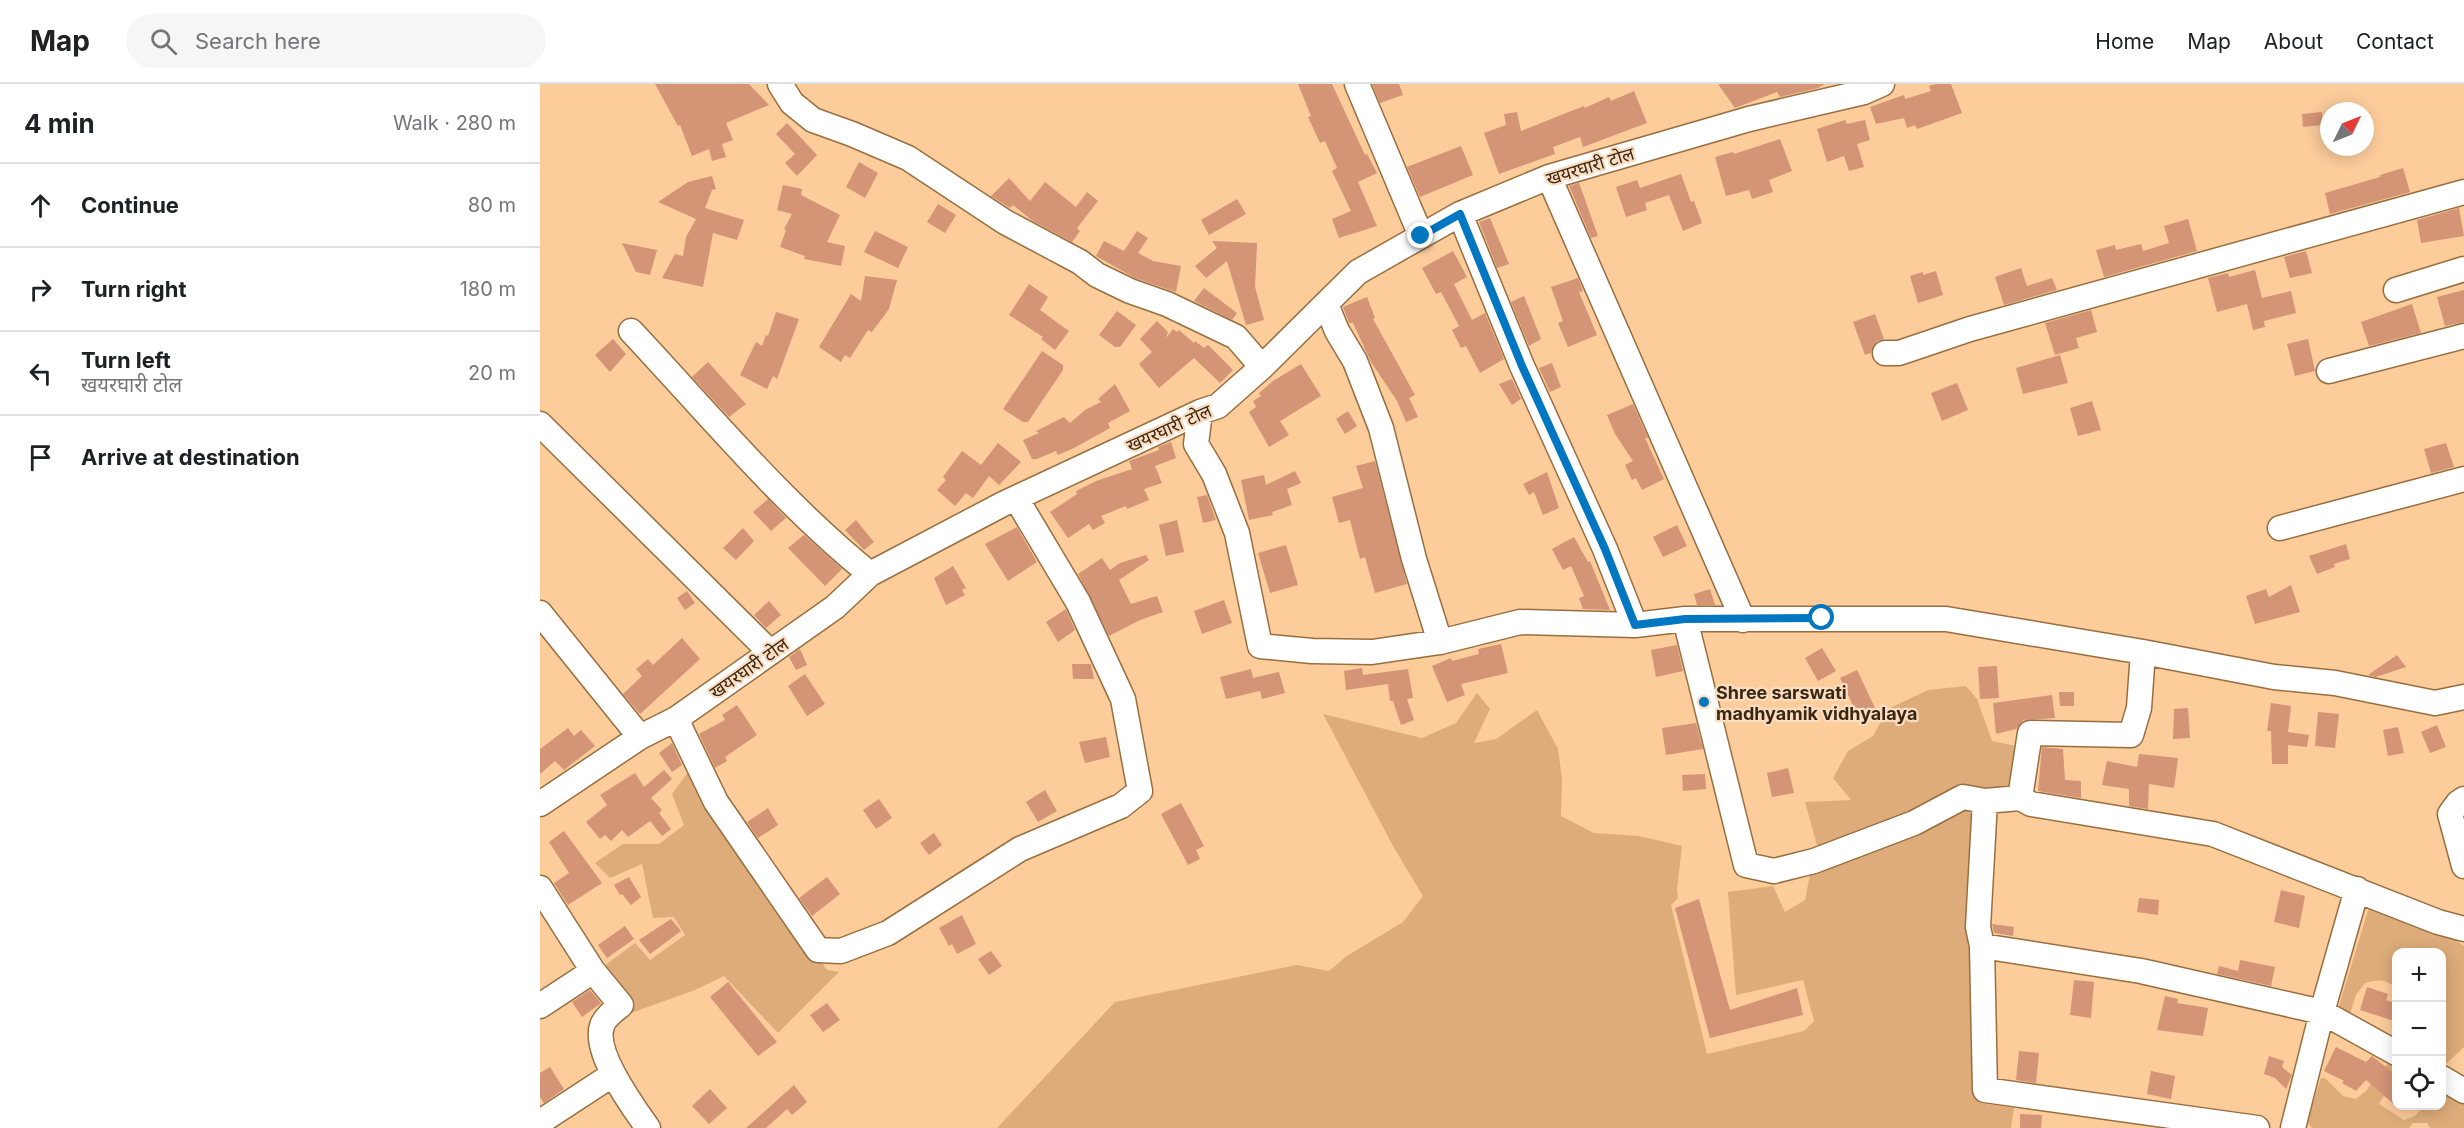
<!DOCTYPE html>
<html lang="en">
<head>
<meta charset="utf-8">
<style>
	body { margin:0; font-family:Inter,"Noto Sans Devanagari",sans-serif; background:#f6f6f6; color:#202124 }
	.controls { position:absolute; right:18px; bottom:18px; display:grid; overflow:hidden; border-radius:12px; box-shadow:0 3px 15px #0003 }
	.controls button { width:54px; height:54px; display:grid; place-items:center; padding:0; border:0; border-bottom:2px solid #e0e0e0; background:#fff; color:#202124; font:30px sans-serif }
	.compass { position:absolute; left:1780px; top:18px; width:54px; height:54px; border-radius:50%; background:#fff; box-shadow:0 3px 15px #0003; rotate:47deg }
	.stop { position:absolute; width:18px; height:18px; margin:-14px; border:4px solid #0177c1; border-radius:50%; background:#fff }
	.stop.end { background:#0177c1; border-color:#fff; box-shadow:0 2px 6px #0008 }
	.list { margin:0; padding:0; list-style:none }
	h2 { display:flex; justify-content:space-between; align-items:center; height:78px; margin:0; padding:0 24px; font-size:26px }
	h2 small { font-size:20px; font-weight:400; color:#757577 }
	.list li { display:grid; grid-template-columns:39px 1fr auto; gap:18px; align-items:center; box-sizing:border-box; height:84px; padding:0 24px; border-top:2px solid #e0e0e0 }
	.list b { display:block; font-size:22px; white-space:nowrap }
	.list p { margin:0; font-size:20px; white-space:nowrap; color:#757577 }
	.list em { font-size:20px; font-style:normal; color:#757577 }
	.icon { flex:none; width:33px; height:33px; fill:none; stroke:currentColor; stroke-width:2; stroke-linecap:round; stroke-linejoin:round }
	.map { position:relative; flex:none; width:1924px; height:1044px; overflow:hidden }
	header { display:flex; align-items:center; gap:36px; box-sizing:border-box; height:84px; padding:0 30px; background:#fff; border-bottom:2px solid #e0e0e0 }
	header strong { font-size:28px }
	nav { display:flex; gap:33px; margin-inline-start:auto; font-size:21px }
	.search { width:420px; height:54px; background:#f6f6f6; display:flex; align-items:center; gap:15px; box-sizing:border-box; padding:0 21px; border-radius:33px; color:#757577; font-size:22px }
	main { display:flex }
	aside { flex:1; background:#fff }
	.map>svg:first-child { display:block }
	.green { fill:#ddac7a }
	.building { fill:#d49476 }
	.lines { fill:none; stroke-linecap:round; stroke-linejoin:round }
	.minor-casing { stroke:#996e3f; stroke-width:27 }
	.minor { stroke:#fff; stroke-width:24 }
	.route { stroke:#0177c1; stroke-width:8 }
	.poi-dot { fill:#0177c1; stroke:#faddc0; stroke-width:2 }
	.labels { text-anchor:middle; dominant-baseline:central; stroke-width:4.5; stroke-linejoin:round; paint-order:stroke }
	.street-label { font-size:18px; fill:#392713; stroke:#faddc0 }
	.poi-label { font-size:18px; font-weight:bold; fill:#392713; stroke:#faddc0; text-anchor:start }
</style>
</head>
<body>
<header>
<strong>Map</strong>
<div class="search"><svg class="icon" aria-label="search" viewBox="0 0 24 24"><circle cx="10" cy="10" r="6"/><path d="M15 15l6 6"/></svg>Search here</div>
<nav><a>Home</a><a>Map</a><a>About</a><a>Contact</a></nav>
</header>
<main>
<aside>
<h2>4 min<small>Walk · 280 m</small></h2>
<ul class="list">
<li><svg class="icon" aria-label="ahead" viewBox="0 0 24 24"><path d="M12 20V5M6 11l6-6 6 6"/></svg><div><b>Continue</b></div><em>80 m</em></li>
<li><svg class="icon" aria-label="right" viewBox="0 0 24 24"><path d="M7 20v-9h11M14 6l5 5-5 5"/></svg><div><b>Turn right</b></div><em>180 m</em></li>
<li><svg class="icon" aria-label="left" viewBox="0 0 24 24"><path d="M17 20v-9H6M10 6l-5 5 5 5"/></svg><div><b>Turn left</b><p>खयरघारी टोल</p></div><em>20 m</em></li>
<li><svg class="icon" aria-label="arrive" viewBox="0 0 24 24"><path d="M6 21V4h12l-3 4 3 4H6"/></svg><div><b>Arrive at destination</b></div></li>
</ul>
</aside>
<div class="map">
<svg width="1924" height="1044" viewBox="0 0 1924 1044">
	<rect width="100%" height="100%" fill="#fccc9b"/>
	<path class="green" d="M1426 602 1437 615 1452 657 1481 663 1476 709 1291 767 1277 761 1265 718 1311 716 1293 694 1308 667 1333 652 1348 625 1388 606Z
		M937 609 950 625 934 659 956 655 997 626 1018 665 1022 695 1021 732 1054 749 1099 752 1142 762 1137 805 1138 814 1131 821 1167 970 1264 947 1274 937 1263 896 1196 911 1188 808 1233 802 1245 828 1265 816 1271 785 1431 722 1433 1002 1440 1019 1474 1024 1471 1044H457L575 918 757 881 789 887 807 872 863 838 883 812 853 762 783 630 882 654 916 639Z
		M151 684 173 727 287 886 299 888 238 949 184 892 155 906 91 929 86 914 64 882 95 859 110 876 145 851 134 833 113 834 102 780 70 794 55 779 83 760H119L144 741 132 710Z
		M1830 820 1912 854 1924 862V963L1907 979 1902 978V868H1856V904C1845 895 1839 895 1825 899L1816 911 1809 933 1798 925Z
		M1852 978 1856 983V990L1839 1020 1864 1036 1875 1032 1884 1022H1902V1006L1924 1015V1044H1890L1887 1039H1873L1869 1044H1772L1767 1038 1781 994H1785L1803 1012 1816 1015 1827 1006 1837 987Z"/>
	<path class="building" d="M115 0H209L229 21 186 39 193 56 182 60 186 73 172 77 169 65 152 72 140 41 138 42Z
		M758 0H792L825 71 827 70 837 89 818 98 837 142 799 154 792 135 811 127 792 87 797 84 785 57 780 59 768 33 771 32Z
		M832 0H859L863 11 840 19Z
		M1178 0H1285L1278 4 1240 13 1237 8 1195 24Z
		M1396 0H1411L1422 29 1377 45 1375 41 1367 44 1364 34 1336 40 1330 23 1364 11 1365 15 1391 7 1389 2Z
		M1094 7 1107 39 1043 63 1040 53 1013 63 1015 70 959 90 944 49 966 41 964 30 977 28 981 47 1044 22 1045 24 1069 13 1071 17Z
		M1782 28 1783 41 1763 43 1762 30Z
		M1305 36 1307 40 1325 36 1330 56 1317 60 1324 83 1309 87 1304 72 1287 78 1277 45Z
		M247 39 277 71 257 92 245 79 255 70 236 50Z
		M1240 55 1252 87 1229 96 1233 108 1212 115 1209 106 1186 112 1175 73 1193 68 1194 70Z
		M921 62 933 91 880 113 867 83Z
		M319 78 338 89 325 114 306 103Z
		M1863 84 1870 108 1790 130 1785 109 1840 93V91Z
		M1141 90 1151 118 1154 117 1162 139 1143 147 1129 111 1105 119 1107 126 1086 133 1076 103 1097 96 1100 104Z
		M172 92 176 105 172 106 165 124 204 136 197 156 173 149 163 203 122 194 135 170 143 172 146 153 156 135 118 118 148 98Z
		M469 94 490 117 505 98 536 123 547 108 558 117 537 144 540 147 532 158 493 137 473 121 470 124 451 112Z
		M1039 99 1058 152 1051 154 1029 102Z
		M243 101 262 105 261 111 300 131 287 158 305 162 301 182 264 175 265 172 240 163 246 146 244 145 252 130 237 126Z
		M697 115 706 130 669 151 661 136Z
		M398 120 416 131 405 149 387 138Z
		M1919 124 1924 152 1881 159 1877 136Z
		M950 134 969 180 957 184 939 138Z
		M1648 135 1657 167 1564 193 1556 166 1575 161 1576 166 1601 160 1603 167 1629 159 1624 142Z
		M335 147 368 163 358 184 324 168Z
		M597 147 608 154 598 169 613 177 641 182 636 208 595 194 556 172 564 157 584 167Z
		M672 157 717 159 715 203 724 236 706 241 687 177 666 194 655 182 677 164Z
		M82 159 117 166 110 191 96 188Z
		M913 167 927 193 914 200 932 236 945 229 964 275 940 289 926 262 921 264 912 246 919 242 901 208 896 210 882 184Z
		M1766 167 1772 189 1750 194 1744 173Z
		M1481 184 1487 202 1512 194 1517 206 1464 221 1455 193Z
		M1715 186 1722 214 1751 207 1756 229 1724 237 1725 243 1713 246 1707 220 1677 228 1668 194 1688 189 1689 193Z
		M1396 187 1403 211 1378 219 1370 192 1383 188V191Z
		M325 192 357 196 349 225 332 248 328 246 310 274 305 271 301 278 279 263 311 210 321 217Z
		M1038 194 1043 207 1039 208 1057 251 1028 263 1018 239 1023 237 1011 203Z
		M489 200 508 213 500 226 529 247 515 266 501 255 503 253 469 231Z
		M664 204 697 229 692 236 654 217Z
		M1924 206V238L1905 242 1897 213Z
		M984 212 1001 255 989 262 971 218Z
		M827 213 835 234 833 235 875 311 869 314 878 333 866 338 857 317 831 278 813 239H809L803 223Z
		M1872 220 1881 249 1829 262 1821 238Z
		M1551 226 1557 248 1536 254 1539 264 1515 271 1505 239Z
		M577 227 596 241 580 263H575L559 251Z
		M236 228 259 235 237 295 233 292 227 305 200 291 216 258 222 262 226 251 228 252Z
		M1335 230 1344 255 1337 257 1331 269 1325 271 1313 238Z
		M617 237 628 248 626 254 633 245 637 248 639 246 654 259 655 257 664 264 668 261 693 286 680 299 654 274 619 304 599 280 612 268 600 255Z
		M73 255 86 270 70 288 55 271Z
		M1768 255 1775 287 1755 292 1747 260Z
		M502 267 523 281V286L488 338H483L463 325Z
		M1520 271 1528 299 1483 310 1476 284Z
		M168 278 206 320 189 333 152 293Z
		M1012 279 1021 303 1010 308 999 284Z
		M761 280 781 312 740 337 749 351 729 363 709 328 716 323 713 317 721 312 719 309 733 297Z
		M972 295 981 315 972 321 959 300Z
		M1417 299 1428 326 1402 337 1391 309Z
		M575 300 590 327 568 339 570 344 534 364 518 371 516 367 497 375H492L483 356 499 349 496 347 524 333 530 339 545 326 561 318 558 315Z
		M1552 317 1561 346 1538 352 1530 324Z
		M1093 320 1108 354H1105L1124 395 1102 406 1096 394 1092 396 1085 381 1093 377 1075 350 1067 331Z
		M808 327 817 342 805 350 796 335Z
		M631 358 636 374 615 382 622 399 604 405 609 416 587 425 586 422 561 432 565 439 553 446 549 440 528 454 510 428 537 410 536 407 556 397 592 385 589 377 619 366 618 363Z
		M458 359 481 378 459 401 449 392 433 414 426 409 415 422 397 406 406 396 403 393 422 367 441 381Z
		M1906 359 1914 383 1891 389 1884 365Z
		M835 377 867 500 835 509 825 473 820 475 810 436 799 439 792 413 823 404 816 382Z
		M755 387 761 399 747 405 752 421 732 428 733 431 709 436 701 396 724 391 726 401Z
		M1007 388 1019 424 1003 431 994 408 989 411 983 400Z
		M667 411 676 436 663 439 657 413Z
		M228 415 246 434 231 447 213 428Z
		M316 436 334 458 324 466 305 446Z
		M637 436 644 468 626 472 619 441Z
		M1137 441 1147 462 1123 473 1113 453Z
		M477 443 497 478 468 497 445 460Z
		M203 444 214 457 196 476 183 464Z
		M264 451 302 485 285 502 248 464Z
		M1034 453 1048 478 1050 477 1070 526 1043 525 1039 514 1044 512 1031 482 1023 486 1012 465Z
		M1806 460 1810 475 1794 480 1795 483 1777 490 1769 472Z
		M746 461 758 501 730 509 718 469Z
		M606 471 609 476 579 496 591 520 617 512 623 528 600 536 569 552 538 490 562 474 570 486 580 479Z
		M413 482 426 504 422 506 425 511 406 521 394 494Z
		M1751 501 1760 528 1715 540 1706 512 1726 505 1729 513Z
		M1170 505 1175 521H1157L1154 510Z
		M147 507 155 519 145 526 137 514Z
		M684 516 692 539 662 550 654 527Z
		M229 517 241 531 226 544 214 531Z
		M526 525 535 546 518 558 506 538Z
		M142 554 160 575 100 630 83 610 102 592 96 585 108 575 113 581Z
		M961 560 968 589 921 600 925 611 907 618 892 582 911 574 912 577 939 570 938 565Z
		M1137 561 1143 587 1116 593 1111 566Z
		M1282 564 1296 587 1278 597 1265 574Z
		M260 565 267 581 256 586 249 573Z
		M1857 571 1866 583 1836 593 1828 591Z
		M532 580H551L554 595H533Z
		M1457 582 1459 614 1440 615 1438 583Z
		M822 584 823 591 868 585 873 614 867 615 874 636 861 641 853 617H850L848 600 806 606 804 587Z
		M711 585 713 594 739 588 745 609 722 615 720 607 686 615 680 593Z
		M1317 586 1335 624 1319 634 1300 594Z
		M265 590 285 620 267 632 248 602Z
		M1519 608H1534V622H1520Z
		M1512 611 1515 634 1484 636 1476 645 1456 650 1453 619Z
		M1731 619 1751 622 1748 648 1769 651 1767 663 1748 661V680H1732L1731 647H1727Z
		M197 621 217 651 185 673 187 677 175 684 159 650 185 636 182 631Z
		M1648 624 1650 654 1633 655 1634 625Z
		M1778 628 1799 630 1795 664 1775 662Z
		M1156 639 1163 665 1126 671 1122 644Z
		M1897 641 1906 663 1890 669 1881 648Z
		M1858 643 1864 669 1848 672 1843 646Z
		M28 644 34 652 41 646 55 662 24 686 15 677 0 690V665Z
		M566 653 570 673 545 679 539 658Z
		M132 659 142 681 132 688 119 669Z
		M1502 663 1523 665 1525 696 1541 697V714L1498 707Z
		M1599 670 1638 674 1634 704 1609 700 1608 725 1589 722V705L1562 701 1567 677 1597 683Z
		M1248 684 1254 709 1232 713 1227 689Z
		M124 686 132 695 111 714 122 726 119 729 131 745 122 752 110 737 88 753 82 746 71 757 65 751 60 755 46 738 67 721 60 711 95 689 104 703Z
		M1165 690 1166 705 1143 707 1142 691Z
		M505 706 517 727 498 738 486 718Z
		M339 715 352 734 336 745 323 726Z
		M641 719 664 762 656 766 660 775 648 781 621 730Z
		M228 724 238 741 218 754 207 738Z
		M24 747 62 799 28 821 14 799 29 789 9 758Z
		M394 749 402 761 389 771 380 759Z
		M89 793 101 813 91 821 82 810 80 811 74 801Z
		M287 793 300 810 272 832 259 814Z
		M1741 806 1765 812 1759 844 1734 838Z
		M1599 814 1619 816 1618 831 1597 828Z
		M1159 815 1190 926 1257 904 1263 931 1170 954 1135 824Z
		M422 831 436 860 417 870 412 860 409 862 399 844Z
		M131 835 141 847 110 870 99 856Z
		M1452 840 1474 843 1473 852 1454 849Z
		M85 842 94 855 67 874 58 861Z
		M451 867 462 882 449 891 438 875Z
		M1700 876 1735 883 1731 902 1677 890 1679 882 1698 887Z
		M1534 896 1554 898 1551 934 1530 931Z
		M188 898 237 958 218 972 170 913Z
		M1827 903 1848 910 1846 916 1857 920V938L1820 926Z
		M50 906 61 919 42 933 32 918Z
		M1625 912 1638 915 1637 919 1668 924 1663 952 1617 946Z
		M287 919 300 936 283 948 270 931Z
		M1796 963 1826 978 1832 972 1857 992V1023L1826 996 1816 1007 1802 999 1804 997 1784 987Z
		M1479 967 1499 969 1496 999 1476 996Z
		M1729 972 1744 977 1742 983 1752 991 1746 1005 1735 994 1724 990Z
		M10 983 24 1005 4 1019 0 1013V989Z
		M1611 987 1635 992 1631 1015 1607 1010Z
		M254 1001 267 1018 252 1031 247 1025 226 1044H206Z
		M170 1005 187 1024 169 1040 152 1022Z
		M1480 1030 1502 1031 1501 1044H1480Z"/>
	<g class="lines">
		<defs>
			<path id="minor" d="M240 0 252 19 273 36 312 50 368 74 465 138 540 178 557 191 590 207 627 220 696 253 722 283
				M817 0 881 152
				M1009 93 1203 536
				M920 130 982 282 1065 465 1095 541
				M1856 206 1924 185
				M786 220 797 247 815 277 841 344 874 475 900 558
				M91 247C167 328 243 420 330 490
				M1345 269H1359L1430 245 1924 108
				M1789 287 1924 252
				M660 328 656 360 674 390 697 449 720 562 772 567 832 568 900 558 980 538 1095 541 1145 535H1406L1603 568 1734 593 1795 599 1895 619 1924 613
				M0 340 230 568
				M1740 444 1924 395
				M0 529 100 653
				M1145 535 1206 781 1234 787 1274 777 1374 739 1423 713 1445 717 1480 714 1491 720 1673 750 1898 838 1924 845
				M136 635 176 718 278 866 301 867 348 849 480 765 581 722 600 707 583 615 538 518 476 414
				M1480 714 1490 649 1591 651 1599 624 1603 568
				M1924 715 1918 719 1910 730 1924 782
				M1445 717 1438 843 1442 862 1445 1006 1717 1044
				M0 720 100 653 136 635 295 523 330 490 463 420 660 328 678 322 722 283 818 188 920 130 1009 93 1209 35 1324 8 1342 0
				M0 804 53 887 81 921C75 926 64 934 62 942 53 968 93 1023 108 1044
				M1442 862 1601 887 1782 928 1856 969
				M0 922 53 887
				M1902 994 1924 1007
				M0 1038 72 991
				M1753 1044 1782 928 1817 805"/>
		</defs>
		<use href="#minor" class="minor-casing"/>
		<use href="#minor" class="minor"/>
	</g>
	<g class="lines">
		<path class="route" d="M881 152 920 130 982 282 1065 465 1095 541 1145 535 1282 534"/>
	</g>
	<circle class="poi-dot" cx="1164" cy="618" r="6"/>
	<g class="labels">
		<g class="street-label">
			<text transform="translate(1050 82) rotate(-17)">खयरघारी टोल</text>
			<text transform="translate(629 344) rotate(-24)">खयरघारी टोल</text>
			<text transform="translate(209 584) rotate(-35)">खयरघारी टोल</text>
		</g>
		<g class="poi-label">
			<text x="1176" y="608">Shree sarswati<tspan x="1176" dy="21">madhyamik vidhyalaya</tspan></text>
		</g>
	</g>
</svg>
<div class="controls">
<button>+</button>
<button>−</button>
<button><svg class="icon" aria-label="locate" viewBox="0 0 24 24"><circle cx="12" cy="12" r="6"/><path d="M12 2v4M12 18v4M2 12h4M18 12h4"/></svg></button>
</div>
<svg class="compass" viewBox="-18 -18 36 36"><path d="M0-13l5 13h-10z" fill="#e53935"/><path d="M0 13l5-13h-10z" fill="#757577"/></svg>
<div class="stop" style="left:1282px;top:534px"></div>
<div class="stop end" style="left:881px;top:152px"></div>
</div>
</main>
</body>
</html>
